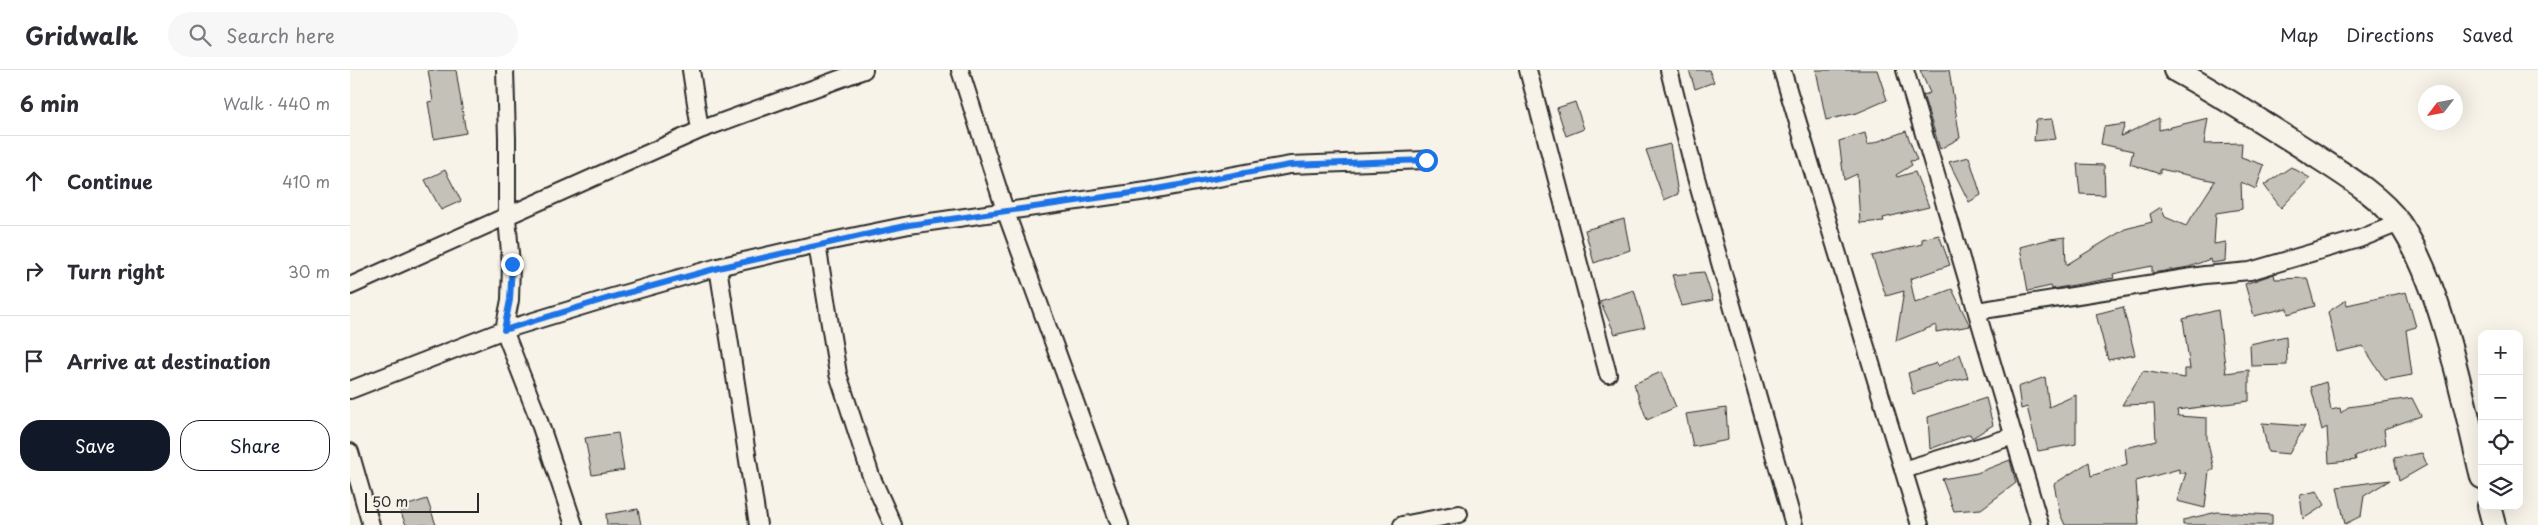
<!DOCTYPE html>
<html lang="en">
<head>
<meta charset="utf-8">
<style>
	body { margin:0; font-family:"Playpen Sans",sans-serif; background:#f7f7f7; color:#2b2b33 }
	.controls { position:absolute; right:15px; bottom:15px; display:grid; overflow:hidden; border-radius:10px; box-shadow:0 5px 20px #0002 }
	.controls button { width:45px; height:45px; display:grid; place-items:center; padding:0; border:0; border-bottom:1px solid #e1e1e2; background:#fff; color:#2b2b33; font:25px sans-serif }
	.compass { position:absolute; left:2068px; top:15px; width:45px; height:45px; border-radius:50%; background:#fff; box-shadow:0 5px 20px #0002; rotate:238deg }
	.scale { position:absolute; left:15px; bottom:12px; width:114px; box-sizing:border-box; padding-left:5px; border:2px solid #2b2b2b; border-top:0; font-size:14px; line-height:18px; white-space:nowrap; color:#2b2b2b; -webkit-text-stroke:4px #f7f3e8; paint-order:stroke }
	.stop { position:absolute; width:15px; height:15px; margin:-11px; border:4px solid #1a73e8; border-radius:50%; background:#fff }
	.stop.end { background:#1a73e8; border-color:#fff; box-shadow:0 1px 5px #0008 }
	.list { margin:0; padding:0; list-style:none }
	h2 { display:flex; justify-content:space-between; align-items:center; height:65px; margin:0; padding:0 20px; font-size:21px }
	h2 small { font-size:16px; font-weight:400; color:#7c7c81 }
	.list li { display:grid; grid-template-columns:32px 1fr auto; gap:15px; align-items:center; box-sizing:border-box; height:90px; padding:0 20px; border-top:1px solid #e1e1e2 }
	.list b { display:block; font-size:19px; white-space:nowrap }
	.list em { font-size:16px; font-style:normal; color:#7c7c81 }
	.actions { display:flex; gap:10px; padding:15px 20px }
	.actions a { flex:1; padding:11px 0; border:1px solid #111827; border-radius:20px; text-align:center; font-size:18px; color:#111827 }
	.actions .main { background:#111827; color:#fff }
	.icon { flex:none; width:28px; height:28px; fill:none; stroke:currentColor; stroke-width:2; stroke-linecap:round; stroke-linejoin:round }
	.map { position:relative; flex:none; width:2188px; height:455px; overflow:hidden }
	header { display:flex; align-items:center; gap:30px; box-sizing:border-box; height:70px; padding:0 25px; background:#fff; border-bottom:1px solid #e1e1e2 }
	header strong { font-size:24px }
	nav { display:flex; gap:28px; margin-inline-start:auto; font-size:18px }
	.search { width:350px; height:45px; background:#f7f7f7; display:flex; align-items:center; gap:12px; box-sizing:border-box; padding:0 18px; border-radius:28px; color:#7c7c81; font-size:19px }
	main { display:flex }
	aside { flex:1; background:#fff }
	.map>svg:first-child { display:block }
	.building { fill:#c4c1b9; stroke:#2b2b2b }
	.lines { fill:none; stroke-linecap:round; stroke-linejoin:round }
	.minor-casing { stroke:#2b2b2b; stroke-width:20 }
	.secondary-casing { stroke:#2b2b2b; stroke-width:26 }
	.minor { stroke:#f7f3e8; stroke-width:16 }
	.secondary { stroke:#f7f3e8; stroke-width:22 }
	.route { stroke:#1a73e8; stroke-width:6 }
</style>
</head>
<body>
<header>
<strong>Gridwalk</strong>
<div class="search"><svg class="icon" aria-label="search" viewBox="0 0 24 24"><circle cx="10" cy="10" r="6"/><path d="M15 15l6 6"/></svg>Search here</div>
<nav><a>Map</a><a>Directions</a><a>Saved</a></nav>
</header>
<main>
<aside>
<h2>6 min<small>Walk · 440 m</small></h2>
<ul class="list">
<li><svg class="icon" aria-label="ahead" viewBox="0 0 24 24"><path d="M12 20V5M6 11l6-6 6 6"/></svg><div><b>Continue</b></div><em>410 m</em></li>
<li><svg class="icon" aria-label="right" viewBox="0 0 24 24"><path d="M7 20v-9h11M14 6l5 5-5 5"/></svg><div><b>Turn right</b></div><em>30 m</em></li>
<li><svg class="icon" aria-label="arrive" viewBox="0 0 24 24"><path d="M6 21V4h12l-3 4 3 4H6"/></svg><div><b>Arrive at destination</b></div></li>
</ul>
<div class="actions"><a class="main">Save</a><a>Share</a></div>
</aside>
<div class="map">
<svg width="2188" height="455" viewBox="0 0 2188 455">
	<rect width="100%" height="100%" fill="#f7f3e8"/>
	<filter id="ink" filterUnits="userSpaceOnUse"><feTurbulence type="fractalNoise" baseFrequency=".02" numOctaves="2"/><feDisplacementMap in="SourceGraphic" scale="10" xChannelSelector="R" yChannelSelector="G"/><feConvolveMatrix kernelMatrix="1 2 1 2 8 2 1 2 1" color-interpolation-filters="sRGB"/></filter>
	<g filter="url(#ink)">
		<path class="building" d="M78 0H106L116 63 84 69 78 32 83 31Z
			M1339 0H1359L1364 12 1345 19Z
			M1466 0H1527L1537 30 1507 43 1476 50Z
			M1570 0H1599L1610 68 1590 79 1573 25 1580 23Z
			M1225 32 1234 59 1216 66 1207 38Z
			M1809 48V60L1858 48 1854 74 1892 73 1891 87 1914 95 1906 119 1891 112 1892 139 1866 143 1864 174 1876 172 1875 191 1861 193 1860 189 1839 197 1802 203V196L1763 204 1764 208 1702 219 1701 216 1678 221 1670 177 1700 169 1715 167 1716 195 1775 159 1802 152 1800 144 1811 137 1815 147 1836 156 1865 111 1810 99V104L1780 94 1783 81 1751 74 1754 57 1775 54 1771 66Z
			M1702 49 1706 69 1684 71 1686 50Z
			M1556 61 1567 90 1560 91 1562 95 1546 105 1547 107 1565 102 1579 137 1533 148 1534 151 1510 153 1507 104 1494 110 1489 71 1515 63 1518 75Z
			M1320 74 1328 124 1314 130 1296 80Z
			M1619 87 1631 125 1619 132 1599 92Z
			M1727 94 1754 95 1755 125 1730 124Z
			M1941 97 1960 108 1931 138 1914 115Z
			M95 100 111 131 91 140 75 110Z
			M1274 149 1280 180 1244 193 1235 160Z
			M1589 165 1600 195 1560 209 1565 233 1602 219 1620 256 1586 262V255L1546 271 1554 221 1536 226 1522 186 1572 174V169Z
			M1354 202 1363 230 1332 236 1322 205Z
			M1924 204 1925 209 1957 208 1965 236 1938 244 1937 238 1904 246 1895 214Z
			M1284 220 1295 257 1265 264 1250 231Z
			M2056 222 2066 257 2056 260 2062 305 2035 310 2013 276 1987 282 1978 242 1996 230 1997 235Z
			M1773 237 1785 285 1758 290 1746 244Z
			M1868 240 1876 303 1899 300V331L1827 340 1828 346 1857 348V369L1864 400H1859L1855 438 1827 431 1836 403H1829V399L1786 411 1789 455H1715L1710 444 1704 414 1739 392 1741 406 1777 394 1775 378 1806 371 1804 334 1772 335 1793 301 1835 308V299H1840L1833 249Z
			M1936 266 1937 295 1901 296 1900 274Z
			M1610 284 1618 308 1599 312 1563 324 1558 303 1587 293 1588 296Z
			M1311 302 1326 337 1297 350 1284 314Z
			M1695 307 1699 337 1726 325V374L1688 381 1677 337 1671 339 1668 317Z
			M1976 312 1981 340 1990 338 1991 343 1998 337 2062 328 2071 346 2034 359 2036 374 2005 386 2006 390 1979 393 1977 357 1972 360 1961 317Z
			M1636 328 1643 355 1622 368 1620 364 1580 379 1578 347Z
			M1376 338 1378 370 1343 377 1336 344Z
			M1912 353 1955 356 1939 384 1918 382Z
			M268 363 274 400 242 405 235 368Z
			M2072 383 2077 395 2049 411 2044 388Z
			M1660 390 1666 413 1631 439 1604 441 1592 409 1627 403Z
			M2040 410 2014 426 2011 446 1995 454 1987 417Z
			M1967 421 1975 435 1953 449 1950 425Z
			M77 429 86 455H56L49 438Z
			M288 439 291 455H257L256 444Z
			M1867 442 1922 445V455H1833V450Z"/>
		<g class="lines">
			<defs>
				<path id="minor" d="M155 0 157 68V148L161 194 160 230 154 260 187 345 224 455
					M341 0 350 60
					M610 0 655 140 770 455
					M1178 0 1258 304
					M1319 0 1345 104 1444 455
					M1432 0 1570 455
					M1555 0 1690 455
					M467 174 488 304 521 406 543 455
					M368 197 408 455
					M0 216 350 60 514 0
					M1627 241 1855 205 1900 201 2009 169 2049 153
					M0 320 154 260 259 228 368 197 467 174 559 155 797 121 940 95 1076 90
					M0 382 21 455
					M1553 400 1664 366
					M1052 455 1109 444"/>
				<path id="secondary" d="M1825 0C1871 25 1914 53 1958 81 1987 100 2030 125 2050 154 2093 218 2113 331 2132 407
					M2139 436 2144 455"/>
			</defs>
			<use href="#minor" class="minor-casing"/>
			<use href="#secondary" class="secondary-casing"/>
			<use href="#minor" class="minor"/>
			<use href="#secondary" class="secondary"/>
		</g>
	</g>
	<g class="lines" filter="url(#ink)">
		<path class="route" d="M162 194 160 230 154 260 259 228 368 198 559 155 796 121 940 95 1076 90"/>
	</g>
</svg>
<div class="controls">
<button>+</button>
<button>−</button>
<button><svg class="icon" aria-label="locate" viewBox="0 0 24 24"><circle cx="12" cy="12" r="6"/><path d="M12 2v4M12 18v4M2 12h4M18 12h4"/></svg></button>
<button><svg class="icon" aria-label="layers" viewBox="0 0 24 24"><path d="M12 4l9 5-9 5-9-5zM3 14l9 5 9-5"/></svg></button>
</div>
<svg class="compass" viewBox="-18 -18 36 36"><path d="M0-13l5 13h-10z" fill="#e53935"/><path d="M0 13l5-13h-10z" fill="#7c7c81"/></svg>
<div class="scale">50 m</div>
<div class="stop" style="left:1076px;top:90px"></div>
<div class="stop end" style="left:162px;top:194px"></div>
</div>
</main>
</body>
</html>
